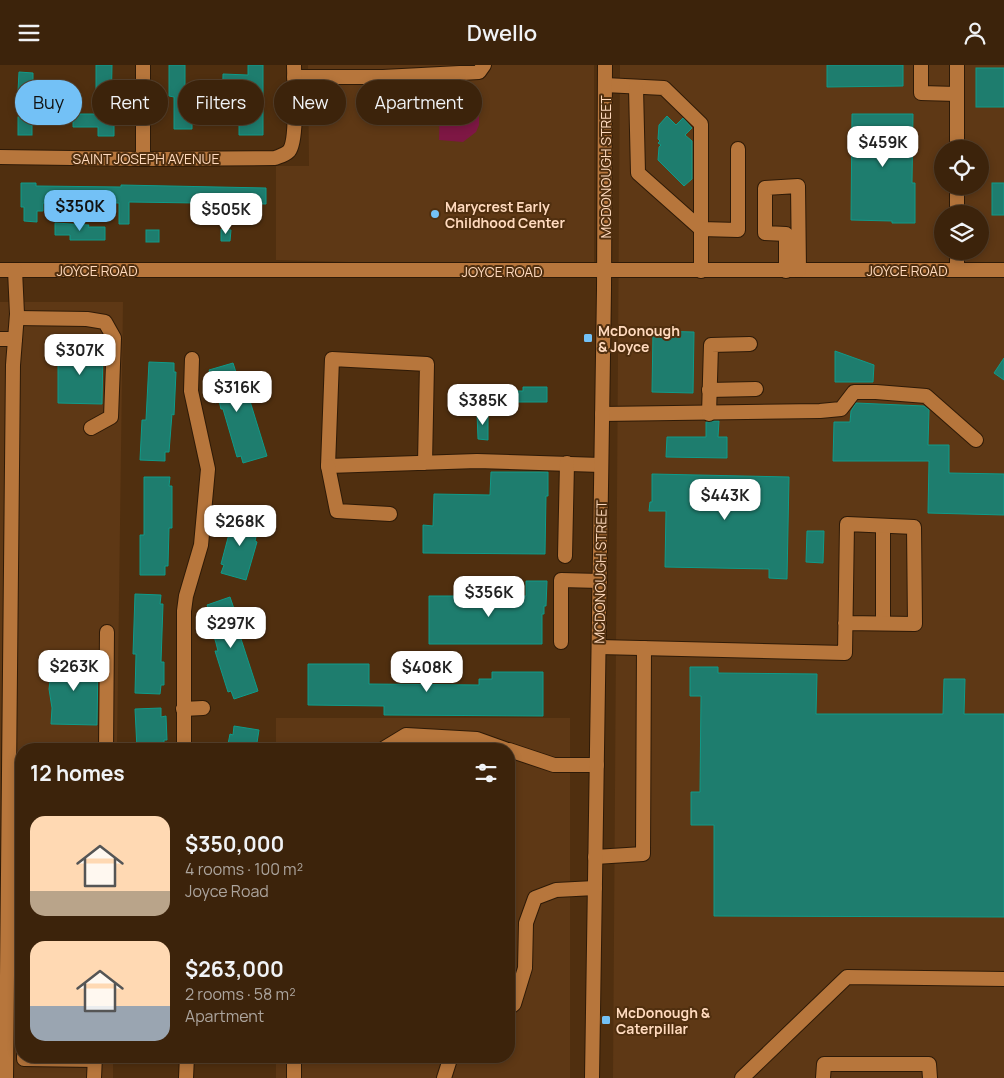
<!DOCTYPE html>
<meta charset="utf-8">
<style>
body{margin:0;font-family:Manrope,sans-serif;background:#432b14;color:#f1f3f6;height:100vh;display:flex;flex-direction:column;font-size:19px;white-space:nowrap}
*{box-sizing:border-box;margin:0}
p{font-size:16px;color:#aca49d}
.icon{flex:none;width:28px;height:28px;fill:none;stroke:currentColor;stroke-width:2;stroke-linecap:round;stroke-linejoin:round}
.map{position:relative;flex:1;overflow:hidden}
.drawer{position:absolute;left:15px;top:678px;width:500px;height:320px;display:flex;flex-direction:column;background:#3c230b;border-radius:20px;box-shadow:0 2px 8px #0003,0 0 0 1px #55402c}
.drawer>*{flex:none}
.guide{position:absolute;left:15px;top:15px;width:500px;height:45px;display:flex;gap:10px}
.buttons{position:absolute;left:934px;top:75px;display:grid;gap:10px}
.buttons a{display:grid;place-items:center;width:55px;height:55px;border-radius:50%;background:#3c230b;box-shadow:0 2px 8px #0003,0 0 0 1px #55402c;font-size:25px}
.price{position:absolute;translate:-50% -42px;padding:0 11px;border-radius:10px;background:#fff;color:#222;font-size:16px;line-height:32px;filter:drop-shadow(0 1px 2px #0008)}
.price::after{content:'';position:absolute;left:50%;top:30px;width:15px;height:11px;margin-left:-8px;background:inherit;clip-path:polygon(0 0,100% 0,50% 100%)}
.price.current{background:#73c1f6;color:#111}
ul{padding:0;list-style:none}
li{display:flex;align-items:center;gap:15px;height:125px;padding:0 15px}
li span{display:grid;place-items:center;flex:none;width:140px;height:100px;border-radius:15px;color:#555}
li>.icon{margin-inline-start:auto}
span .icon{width:60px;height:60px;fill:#fffc;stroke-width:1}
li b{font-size:21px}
h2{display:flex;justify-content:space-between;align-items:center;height:60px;padding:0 15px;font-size:21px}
.chip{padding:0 18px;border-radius:22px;background:#3c230b;box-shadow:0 2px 8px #0003,0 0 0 1px #55402c;font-size:18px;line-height:45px}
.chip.current{background:#73c1f6;color:#111}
header{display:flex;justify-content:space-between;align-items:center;height:65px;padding:0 15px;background:#3c230b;font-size:22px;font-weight:600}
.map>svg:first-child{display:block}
.built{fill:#5e3815;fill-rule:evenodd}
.green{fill:#7e1744}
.building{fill:#1e7d6e;stroke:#109b89}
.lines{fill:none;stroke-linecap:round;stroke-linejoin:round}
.minor-casing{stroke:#2e1a07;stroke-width:16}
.minor{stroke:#b7763c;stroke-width:14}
.poi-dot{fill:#73c1f6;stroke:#502f0f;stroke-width:2}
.labels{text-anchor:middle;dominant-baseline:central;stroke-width:4;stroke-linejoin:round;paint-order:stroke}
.street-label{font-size:14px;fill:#ffdabe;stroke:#502f0f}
.poi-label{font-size:14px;font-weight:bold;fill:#ffdabe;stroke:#502f0f;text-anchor:start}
</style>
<header><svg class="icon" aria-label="menu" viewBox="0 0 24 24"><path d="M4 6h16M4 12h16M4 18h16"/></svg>Dwello<svg class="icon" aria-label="person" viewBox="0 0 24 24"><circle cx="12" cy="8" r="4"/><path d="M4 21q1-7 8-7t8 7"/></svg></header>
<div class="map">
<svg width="1004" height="1013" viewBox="0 0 1004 1013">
<rect width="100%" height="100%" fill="#502f0f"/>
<!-- built -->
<g class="built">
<polygon points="308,0 594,0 594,204 276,195 276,101 309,101"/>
<path d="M620,0H1004V1013H613ZM942,84H980V121H942ZM942,149H980V186H942Z"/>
<polygon points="0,237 123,237 117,684 21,684 21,991 113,991 113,1013 0,1013"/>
<polygon points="276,653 570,653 570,1013 276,1013 276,991 509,991 509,684 276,684"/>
</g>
<!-- green -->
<polygon class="green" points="440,34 479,34 479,60 476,67 463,77 439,75"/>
<!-- building -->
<g class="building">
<polygon points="96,0 112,0 111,51 114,51 114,71 98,71 98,62 73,62 73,49 96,49"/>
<polygon points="169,0 185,0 185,44 192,44 192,64 174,64 174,32 169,31"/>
<polygon points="248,0 263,0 263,70 239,70 239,56 222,56 223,9 248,10"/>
<polygon points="827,0 903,0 903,21 827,22"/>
<rect x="976" y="3" width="28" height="39"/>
<polygon points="19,7 33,8 33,26 18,26"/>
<polygon points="852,49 913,49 912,118 915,118 915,158 892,158 892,156 851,155"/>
<polygon points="667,51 676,60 683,53 692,63 685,70 692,76 692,114 684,121 658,95 659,82 661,80 658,78 660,76 658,74 659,60"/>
<rect x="18" y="52" width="14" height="18"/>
<polygon points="21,118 36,118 36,121 121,122 121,120 266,123 266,139 129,137 129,159 119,159 119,138 43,138 43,146 37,146 37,157 24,156 24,142 21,142"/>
<rect x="992" y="118" width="12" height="32"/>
<polygon points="55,158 89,160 88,162 105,162 105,175 70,175 70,170 55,170"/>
<polygon points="221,164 231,165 230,176 221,176"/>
<rect x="146" y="165" width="13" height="12"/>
<polygon points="653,266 694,267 693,328 652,327"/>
<polygon points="58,283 103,284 102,339 58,338"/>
<polygon points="835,286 874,300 873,317 835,317"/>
<polygon points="1004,293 1004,315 994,308"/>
<polygon points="149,297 174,298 174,307 176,307 174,350 172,349 169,387 165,387 165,396 140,395 142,355 146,355"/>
<polygon points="233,298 245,335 249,333 267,391 243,398 241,391 237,392 223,344 221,344 219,336 215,338 208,315 212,314 209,305"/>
<polygon points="523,322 547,322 547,337 516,337 516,326 523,326"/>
<rect x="499" y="334" width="11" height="11"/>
<polygon points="856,338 924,341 929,345 928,380 949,380 949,408 1004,409 1004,450 928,448 929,396 833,396 834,357 850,357 851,346"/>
<polygon points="477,348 488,349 488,375 478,374"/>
<polygon points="714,356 719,356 718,372 727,372 727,393 666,392 667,372 706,372 706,357"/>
<polygon points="491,407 548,407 548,431 546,431 545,489 423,488 423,460 433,461 434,429 490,430"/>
<polygon points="652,409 789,412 787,514 769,513 769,504 665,502 666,446 649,446 650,437 652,437"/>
<polygon points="144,412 170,412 169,421 172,421 172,463 169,463 168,501 165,501 165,510 140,510 140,470 144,470"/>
<polygon points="236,449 260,456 255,476 257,477 246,515 221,508 224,500 221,499 229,469 227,469 231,456 234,457"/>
<polygon points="807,466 824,466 823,498 806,497"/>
<polygon points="526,516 547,516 546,541 544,541 544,549 542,549 542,579 429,579 429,531 526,531"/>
<polygon points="135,529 161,530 160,539 163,539 161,597 164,597 164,620 161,620 160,629 135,628 136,589 133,589"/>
<polygon points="230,532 243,570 240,571 258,626 234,634 231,626 228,627 215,586 218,586 216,578 207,549 210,548 207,540"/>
<polygon points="53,591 84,592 84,600 98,600 97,660 51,659 52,643 49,624"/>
<polygon points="308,599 369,599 369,619 479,620 479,614 492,614 492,607 543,607 543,651 384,650 384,641 308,640"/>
<polygon points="690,602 718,602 718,608 817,609 816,649 943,649 944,614 965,614 964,649 1004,649 1004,852 714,851 714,760 691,760 691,727 700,727 701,631 690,631"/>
<polygon points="161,643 161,652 166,651 167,675 164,675 164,684 137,684 135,644"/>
<polygon points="234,661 259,665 256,684 227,684 230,669 233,670"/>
</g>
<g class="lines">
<defs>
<g id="minor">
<polyline points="921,0 921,28 957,29"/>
<polyline points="957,0 957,84"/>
<polyline points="294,12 383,12 479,7 484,0"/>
<polyline points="605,20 664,23 701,59 701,206"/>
<polyline points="636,23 638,108 701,164 738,165 738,84"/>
<path d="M0,92L143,94L275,93C280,91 285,90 289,86C298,75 294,16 294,0"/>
<polyline points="143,94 143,0"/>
<polyline points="957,121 957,149"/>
<polyline points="957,186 957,205"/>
<polyline points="0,205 1004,205"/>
<polyline points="786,206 786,169 765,168 765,123 798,121 799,205"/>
<polyline points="17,253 87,254 105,257 114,273 111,352 91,363"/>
<polyline points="0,274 15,274"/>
<polyline points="709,325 756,324"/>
<polyline points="602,349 820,346 841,344 854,327 876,327 926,331 976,375"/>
<polyline points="709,349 711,280 750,279"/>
<polyline points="425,398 427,299 332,294 328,401 477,396 601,400"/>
<polyline points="328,401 337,446 390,449"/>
<polyline points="565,491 567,398"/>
<polyline points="883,558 883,461"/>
<polyline points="561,577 561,515 600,516"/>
<polyline points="599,582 845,588 847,459 914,462 915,559 845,558"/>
<polyline points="183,644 203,643"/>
<polyline points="106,684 107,567"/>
<polyline points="184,684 184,546 186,531 201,480 208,404 191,326 192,294"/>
<polyline points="383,684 406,670 477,674 505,684"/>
<polyline points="509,685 554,700 597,700"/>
<polyline points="595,792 643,789 644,583"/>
<polyline points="509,943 514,939 525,903 526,858 535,833 556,825 595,823"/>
<polyline points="24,991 24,994 95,995"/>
<polyline points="6,1013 13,300 17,249 15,205"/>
<polyline points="94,1013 95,991"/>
<polyline points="186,1013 187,991"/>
<polyline points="294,1013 294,991"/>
<polyline points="444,1013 451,991"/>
<polyline points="592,1013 604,225 605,0"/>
<polyline points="742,1013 847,912 1004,914"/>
<polyline points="823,1013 824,999 929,999 930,1013"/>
</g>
</defs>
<!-- minor casing -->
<use href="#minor" class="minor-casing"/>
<!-- minor -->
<use href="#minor" class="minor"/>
</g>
<!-- markers -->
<g class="poi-dot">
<circle cx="435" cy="149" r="5"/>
<rect x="583" y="268" width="10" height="10" rx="2.5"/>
<rect x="601" y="950" width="10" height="10" rx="2.5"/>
</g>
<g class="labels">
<!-- street labels -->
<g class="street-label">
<text x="146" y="93">SAINT JOSEPH AVENUE</text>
<text transform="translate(605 102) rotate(-90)">MCDONOUGH STREET</text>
<text x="97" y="205">JOYCE ROAD</text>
<text x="907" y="205">JOYCE ROAD</text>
<text x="502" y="206">JOYCE ROAD</text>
<text transform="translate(600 507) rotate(-89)">MCDONOUGH STREET</text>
</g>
<!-- poi labels -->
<g class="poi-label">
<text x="445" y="141">Marycrest Early<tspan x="445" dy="16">Childhood Center</tspan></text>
<text x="598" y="265">McDonough<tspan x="598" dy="16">&amp; Joyce</tspan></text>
<text x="616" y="947">McDonough &amp;<tspan x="616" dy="16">Caterpillar</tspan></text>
</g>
</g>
</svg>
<div class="buttons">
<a><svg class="icon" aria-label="locate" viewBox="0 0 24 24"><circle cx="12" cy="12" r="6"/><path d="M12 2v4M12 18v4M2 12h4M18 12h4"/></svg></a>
<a><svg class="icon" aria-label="layers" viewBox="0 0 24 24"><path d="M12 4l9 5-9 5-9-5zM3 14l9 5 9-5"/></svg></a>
</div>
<b class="price" style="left:883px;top:103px">$459K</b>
<b class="price current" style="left:80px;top:167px">$350K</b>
<b class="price" style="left:226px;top:170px">$505K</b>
<b class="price" style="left:80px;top:311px">$307K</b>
<b class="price" style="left:237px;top:348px">$316K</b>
<b class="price" style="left:483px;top:361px">$385K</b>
<b class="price" style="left:725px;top:456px">$443K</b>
<b class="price" style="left:240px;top:482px">$268K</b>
<b class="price" style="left:489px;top:553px">$356K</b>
<b class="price" style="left:231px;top:584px">$297K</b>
<b class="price" style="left:74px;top:627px">$263K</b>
<b class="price" style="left:427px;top:628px">$408K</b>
<div class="guide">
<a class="chip current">Buy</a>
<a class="chip">Rent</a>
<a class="chip">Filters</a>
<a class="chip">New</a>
<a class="chip">Apartment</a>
</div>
<section class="drawer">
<h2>12 homes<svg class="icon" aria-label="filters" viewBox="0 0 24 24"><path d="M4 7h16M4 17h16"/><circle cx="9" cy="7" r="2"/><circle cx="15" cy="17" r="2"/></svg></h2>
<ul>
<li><span style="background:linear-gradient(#ffd9b3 75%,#b9a48a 0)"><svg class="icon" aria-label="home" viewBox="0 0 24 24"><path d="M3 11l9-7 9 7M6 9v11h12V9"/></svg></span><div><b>$350,000</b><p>4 rooms · 100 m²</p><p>Joyce Road</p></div></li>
<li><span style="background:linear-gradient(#ffd9b3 65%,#9aa5b1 0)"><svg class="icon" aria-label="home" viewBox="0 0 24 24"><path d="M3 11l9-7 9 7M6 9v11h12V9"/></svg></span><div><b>$263,000</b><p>2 rooms · 58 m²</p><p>Apartment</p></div></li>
</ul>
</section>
</div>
